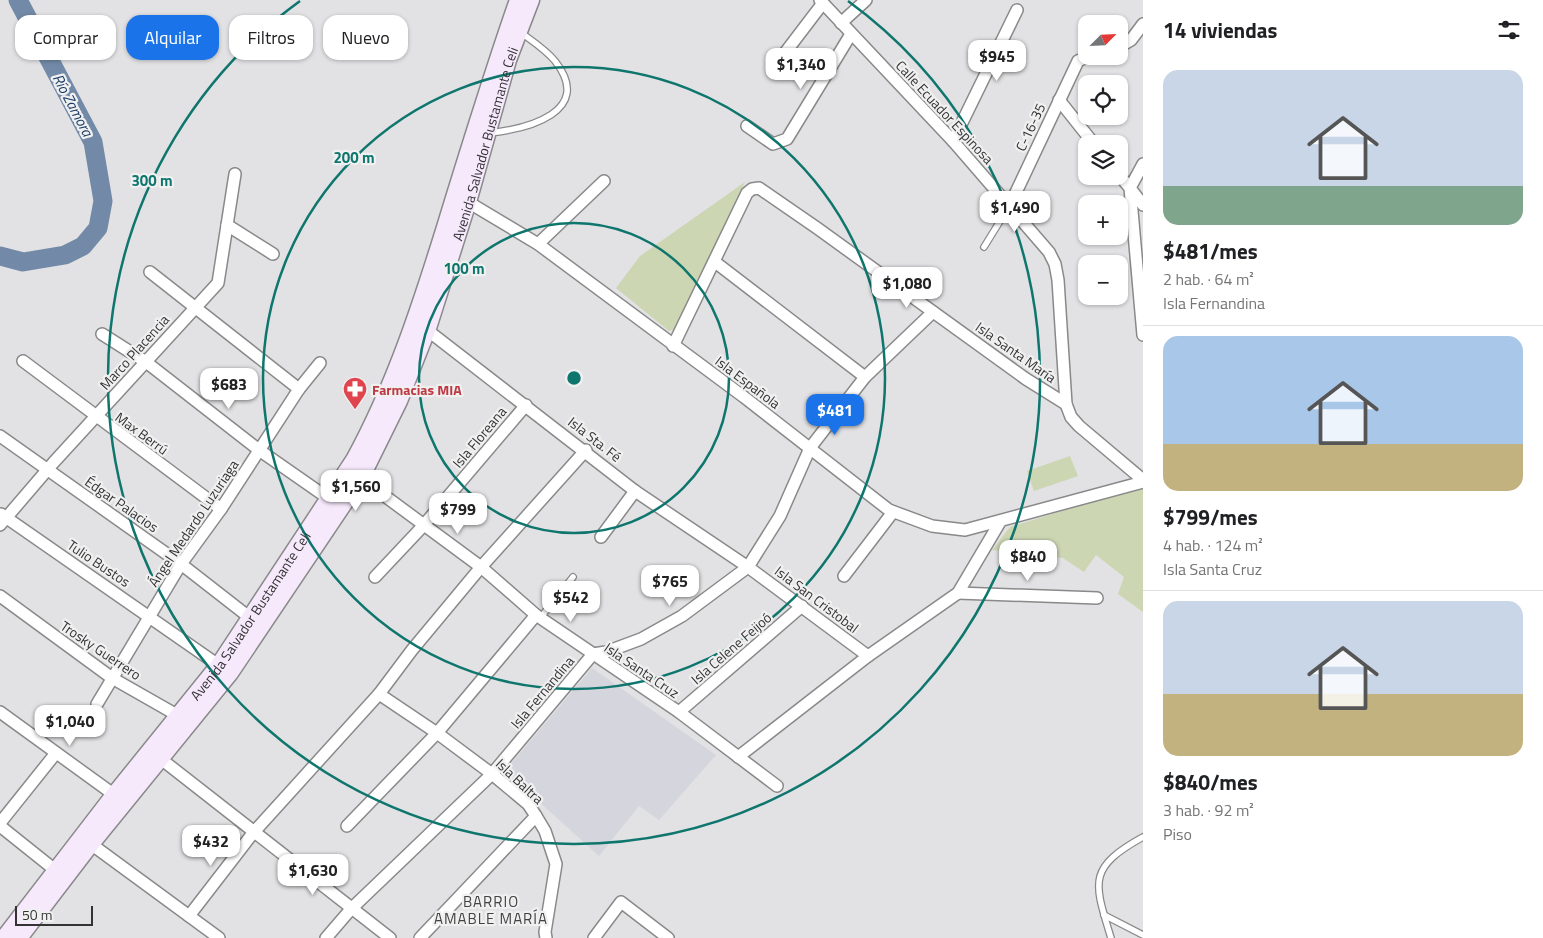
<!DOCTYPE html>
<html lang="es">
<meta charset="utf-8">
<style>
body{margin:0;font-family:"Titillium Web",sans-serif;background:#f2f2f2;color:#202124;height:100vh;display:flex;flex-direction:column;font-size:19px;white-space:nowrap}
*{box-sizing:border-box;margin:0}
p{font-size:16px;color:#757577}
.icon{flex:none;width:28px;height:28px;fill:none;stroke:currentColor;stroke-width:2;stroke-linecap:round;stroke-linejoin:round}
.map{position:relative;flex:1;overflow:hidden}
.side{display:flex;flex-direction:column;background:#fff;width:400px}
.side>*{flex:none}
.top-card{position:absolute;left:15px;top:15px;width:475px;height:45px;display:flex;gap:10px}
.needle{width:32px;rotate:66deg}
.controls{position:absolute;left:1078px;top:15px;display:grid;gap:10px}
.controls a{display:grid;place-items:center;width:50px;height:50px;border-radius:10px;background:#fff;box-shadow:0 1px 4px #0004;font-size:25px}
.scale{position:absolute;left:15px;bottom:12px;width:78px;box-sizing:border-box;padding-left:5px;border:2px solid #333;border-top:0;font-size:14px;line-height:18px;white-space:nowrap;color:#333;-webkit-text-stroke:4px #f0f0f1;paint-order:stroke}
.price{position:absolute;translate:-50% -42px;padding:0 11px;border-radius:10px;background:#fff;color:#222;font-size:16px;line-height:32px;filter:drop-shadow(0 1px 2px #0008)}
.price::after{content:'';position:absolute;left:50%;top:30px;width:15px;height:11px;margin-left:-8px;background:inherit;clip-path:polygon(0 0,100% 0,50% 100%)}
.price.current{background:#1a73e8;color:#fff}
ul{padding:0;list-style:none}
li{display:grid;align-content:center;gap:10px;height:265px;padding:0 20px}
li+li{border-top:1px solid #e0e0e0}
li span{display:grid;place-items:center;height:155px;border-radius:15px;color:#555}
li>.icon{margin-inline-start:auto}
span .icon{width:90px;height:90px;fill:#fffc;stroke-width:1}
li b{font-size:21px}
h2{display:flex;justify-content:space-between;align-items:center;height:60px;padding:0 20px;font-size:21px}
.pill{padding:0 18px;border-radius:15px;background:#fff;box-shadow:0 1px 4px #0004;font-size:18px;line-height:45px}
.pill.current{background:#1a73e8;color:#fff}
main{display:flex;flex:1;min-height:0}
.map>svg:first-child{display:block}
.built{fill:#d5d5dd}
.green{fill:#ccd6b3}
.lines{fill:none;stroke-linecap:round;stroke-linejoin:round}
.river{stroke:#728aa7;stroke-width:19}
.service-casing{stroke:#89898a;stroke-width:8}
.minor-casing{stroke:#89898a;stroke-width:14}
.secondary-casing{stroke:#89898a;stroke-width:19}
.service{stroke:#fff;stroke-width:5.5}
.minor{stroke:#fff;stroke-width:11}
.secondary{stroke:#f6e9fc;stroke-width:16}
.ring{fill:none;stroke:#0f766e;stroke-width:2.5}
.labels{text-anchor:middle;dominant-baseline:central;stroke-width:4.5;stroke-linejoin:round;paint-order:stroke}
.street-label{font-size:14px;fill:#333;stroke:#f0f0f1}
.health-label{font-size:14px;font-weight:bold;fill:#be3a42;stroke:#f0f0f1;text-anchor:start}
.water-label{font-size:15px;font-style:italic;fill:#1a3d65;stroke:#f0f0f1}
.neighbourhood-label{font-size:15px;letter-spacing:1px;fill:#434344;stroke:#f0f0f1}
.centre{fill:#0f766e;stroke:#f0f0f1;stroke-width:2.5}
.ring-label{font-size:15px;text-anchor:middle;font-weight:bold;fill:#0f766e;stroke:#f0f0f1;stroke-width:4.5;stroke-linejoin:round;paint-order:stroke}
</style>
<main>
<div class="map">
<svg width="1143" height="938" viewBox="0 0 1143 938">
<rect width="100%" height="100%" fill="#e2e2e4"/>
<!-- built -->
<polygon class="built" points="592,668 716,755 659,820 639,806 599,856 505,771"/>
<!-- green -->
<g class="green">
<polygon points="745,182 681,319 675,329 669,331 616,288 640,256"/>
<polygon points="1070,456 1078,476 1034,491 1027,471"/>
<polygon points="1143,486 1143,612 1118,594 1124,577 1096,555 1084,572 1063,558 992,550 1010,527"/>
</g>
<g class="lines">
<!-- river -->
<polyline class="river" points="0,256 23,262 65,255 83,246 98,228 103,201 93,142 18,0"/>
<defs>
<g id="service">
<path d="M489,133C527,129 595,112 555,61C545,49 532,41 520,32"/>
<polyline points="984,247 1010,205"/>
<polyline points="541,617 573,577"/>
<polyline points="1104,915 1143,935"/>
<path d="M1111,938C1094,882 1087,868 1143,837"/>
</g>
<g id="minor">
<polyline points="820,0 953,141 1049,252 1055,264 1058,280 1066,404 1071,417 1079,426 1143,480"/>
<polyline points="841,23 866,0"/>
<polyline points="1119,47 1131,40 1143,24"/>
<polyline points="775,66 823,3"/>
<polyline points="1059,100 1094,144"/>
<polyline points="747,126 773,144 787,139 851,34"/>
<polyline points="953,141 1017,10"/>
<polyline points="1143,164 1130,188 1143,205"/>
<polyline points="1119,175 1130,188 1143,335"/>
<polyline points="468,202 538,244 744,397 889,510 932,526 965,530 1143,482"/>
<polyline points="1010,205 1078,61 1088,56"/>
<polyline points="227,225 273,254"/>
<polyline points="538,244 604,181"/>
<polyline points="715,262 865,377"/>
<polyline points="150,272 299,389"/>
<polyline points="422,326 635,491 748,567 868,656"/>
<polyline points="102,334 146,362 259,450 335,503"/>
<polyline points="673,346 747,193 752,189 759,188 817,228 1026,379 1066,404"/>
<polyline points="23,361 221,509"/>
<polyline points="0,436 181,564 249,617"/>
<polyline points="355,474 481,567 536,615 679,712 777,786"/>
<polyline points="1,514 224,669"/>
<polyline points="0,525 54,462 218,283 235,174"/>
<polyline points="601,537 635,491"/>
<polyline points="844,576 893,512"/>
<polyline points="375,577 423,526 526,405"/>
<polyline points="958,593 1097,598"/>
<polyline points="0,596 112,678 184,719"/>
<polyline points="379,694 437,733 492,774 528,804 536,816 545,831 556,864 545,932 546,938"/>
<polyline points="97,704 181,564 221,509 299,389 320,363"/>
<polyline points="0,712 120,799"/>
<polyline points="679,712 802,606"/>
<polyline points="738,757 868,656 958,593 1000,522"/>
<polyline points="161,759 390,938"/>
<polyline points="0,823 56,753"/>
<polyline points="0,826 55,870"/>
<polyline points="347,826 437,733 536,615"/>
<polyline points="91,844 219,938"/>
<polyline points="189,916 253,833 379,694 412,650 481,567 586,450"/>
<polyline points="326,938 351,909 492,774 593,654 606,652 641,639 682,616 748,567 780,516 810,448 865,377 933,312"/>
<polyline points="420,938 536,816"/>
<polyline points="594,938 621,902 668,938"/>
</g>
<g id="secondary">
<path id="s1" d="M4,938L114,795L219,665L354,460C395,385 421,305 446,224C469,149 492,74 518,0"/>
<path id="s2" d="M19,938L91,844L230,673L361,478L399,401L428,328L468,202L508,60L531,0"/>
</g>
</defs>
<!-- service casing -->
<use href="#service" class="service-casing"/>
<!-- minor casing -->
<use href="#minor" class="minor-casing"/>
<!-- secondary casing -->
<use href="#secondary" class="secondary-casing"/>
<!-- service -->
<use href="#service" class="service"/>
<!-- minor -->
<use href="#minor" class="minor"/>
<!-- secondary -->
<use href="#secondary" class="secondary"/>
</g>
<!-- distance rings -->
<g class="ring">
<circle cx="574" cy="378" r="155"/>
<circle cx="574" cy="378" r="311"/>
<path d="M848 1A466 466 0 1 1 300 1"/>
</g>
<!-- icons -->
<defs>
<symbol id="pharmacy-pin" viewBox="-11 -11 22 30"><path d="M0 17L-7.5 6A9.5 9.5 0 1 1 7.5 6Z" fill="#e0444e" stroke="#f0f0f1"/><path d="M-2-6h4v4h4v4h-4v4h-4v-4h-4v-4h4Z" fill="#fff"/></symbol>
</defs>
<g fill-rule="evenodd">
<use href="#pharmacy-pin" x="341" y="375" width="28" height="38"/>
</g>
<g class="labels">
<!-- street labels -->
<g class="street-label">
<text transform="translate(945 112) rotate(47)">Calle Ecuador Espinosa</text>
<text transform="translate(1030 127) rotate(-65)">C-16-35</text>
<text stroke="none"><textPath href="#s2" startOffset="931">Avenida Salvador Bustamante Celi</textPath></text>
<text transform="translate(134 352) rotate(-48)">Marco Placencia</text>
<text transform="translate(1016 352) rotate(35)">Isla Santa María</text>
<text transform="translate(748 382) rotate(37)">Isla Española</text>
<text transform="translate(142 433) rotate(36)">Max Berrú</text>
<text transform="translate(479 437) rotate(-50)">Isla Floreana</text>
<text transform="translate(595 439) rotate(38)">Isla Sta. Fé</text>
<text transform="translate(122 504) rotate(35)">Édgar Palacios</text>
<text transform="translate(193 523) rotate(-56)">Ángel Medardo Luzuriaga</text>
<text transform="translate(99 563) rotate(34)">Tulio Bustos</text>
<text transform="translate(817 599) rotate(37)">Isla San Cristobal</text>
<text stroke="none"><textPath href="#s1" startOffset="406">Avenida Salvador Bustamante Celi</textPath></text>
<text transform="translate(731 648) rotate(-41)">Isla Celene Feijoó</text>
<text transform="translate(101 650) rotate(34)">Trosky Guerrero</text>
<text transform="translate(642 670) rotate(34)">Isla Santa Cruz</text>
<text transform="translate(542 692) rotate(-50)">Isla Fernandina</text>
<text transform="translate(520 781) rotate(43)">Isla Baltra</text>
</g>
<!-- health labels -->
<g class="health-label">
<text x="372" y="389">Farmacias MIA</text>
</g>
<!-- water labels -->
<g class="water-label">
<text transform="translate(73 105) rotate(62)">Río Zamora</text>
</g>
<!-- neighbourhood labels -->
<g class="neighbourhood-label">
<text x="491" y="901">BARRIO<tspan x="491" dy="17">AMABLE MARÍA</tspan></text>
</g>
</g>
<circle cx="574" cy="378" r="8" class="centre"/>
<g class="ring-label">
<text x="354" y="163">200 m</text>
<text x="152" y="186">300 m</text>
<text x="464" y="274">100 m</text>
</g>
</svg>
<div class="controls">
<a><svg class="needle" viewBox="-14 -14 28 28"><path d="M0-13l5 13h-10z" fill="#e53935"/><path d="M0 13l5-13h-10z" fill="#757577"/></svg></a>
<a><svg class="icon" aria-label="locate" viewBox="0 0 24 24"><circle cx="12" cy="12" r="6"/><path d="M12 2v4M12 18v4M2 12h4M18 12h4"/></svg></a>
<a><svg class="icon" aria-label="layers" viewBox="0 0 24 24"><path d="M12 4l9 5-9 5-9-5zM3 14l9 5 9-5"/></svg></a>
<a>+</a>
<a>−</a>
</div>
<div class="scale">50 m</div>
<b class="price" style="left:997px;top:82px">$945</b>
<b class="price" style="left:801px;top:90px">$1,340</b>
<b class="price" style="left:1015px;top:233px">$1,490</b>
<b class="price" style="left:907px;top:309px">$1,080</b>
<b class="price" style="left:229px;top:410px">$683</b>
<b class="price current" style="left:835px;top:436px">$481</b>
<b class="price" style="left:356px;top:512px">$1,560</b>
<b class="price" style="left:458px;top:535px">$799</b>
<b class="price" style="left:1028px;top:582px">$840</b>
<b class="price" style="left:670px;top:607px">$765</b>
<b class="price" style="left:571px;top:623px">$542</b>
<b class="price" style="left:70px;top:747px">$1,040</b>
<b class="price" style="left:211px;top:867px">$432</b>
<b class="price" style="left:313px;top:896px">$1,630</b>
<div class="top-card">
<a class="pill">Comprar</a>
<a class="pill current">Alquilar</a>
<a class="pill">Filtros</a>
<a class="pill">Nuevo</a>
</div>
</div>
<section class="side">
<h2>14 viviendas<svg class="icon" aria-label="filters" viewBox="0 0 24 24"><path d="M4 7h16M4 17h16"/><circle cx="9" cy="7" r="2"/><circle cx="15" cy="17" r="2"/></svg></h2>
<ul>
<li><span style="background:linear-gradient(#c9d6e8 75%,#7fa58c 0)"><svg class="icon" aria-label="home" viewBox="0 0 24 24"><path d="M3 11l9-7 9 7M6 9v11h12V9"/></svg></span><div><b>$481/mes</b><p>2 hab. · 64 m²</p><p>Isla Fernandina</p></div></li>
<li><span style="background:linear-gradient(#a9c7e8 70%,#c2b280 0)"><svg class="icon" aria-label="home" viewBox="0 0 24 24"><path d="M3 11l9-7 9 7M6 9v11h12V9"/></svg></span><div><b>$799/mes</b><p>4 hab. · 124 m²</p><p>Isla Santa Cruz</p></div></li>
<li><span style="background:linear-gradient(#c9d6e8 60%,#c2b280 0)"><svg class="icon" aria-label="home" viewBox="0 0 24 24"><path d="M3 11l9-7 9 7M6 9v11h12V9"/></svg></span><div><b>$840/mes</b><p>3 hab. · 92 m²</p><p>Piso</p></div></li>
</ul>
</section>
</main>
